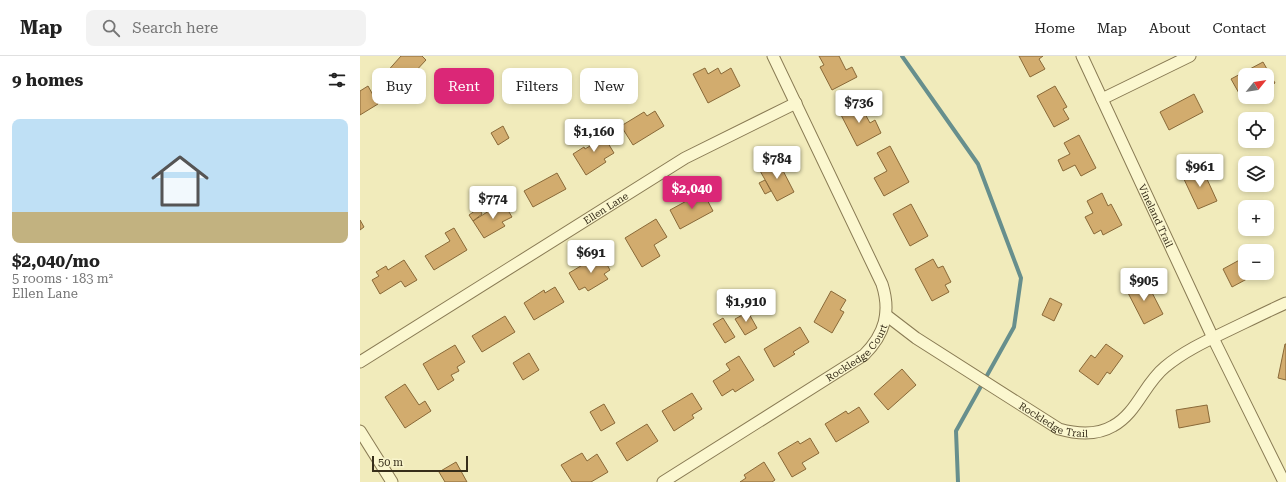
<!DOCTYPE html>
<meta charset="utf-8">
<style>
body{margin:0;font-family:"Roboto Serif",serif;background:#f2f2f2;color:#222;height:100vh;display:flex;flex-direction:column;font-size:15px;white-space:nowrap}
*{box-sizing:border-box;margin:0}
p{font-size:13px;color:#767676}
.icon{flex:none;width:22px;height:22px;fill:none;stroke:currentColor;stroke-width:2;stroke-linecap:round;stroke-linejoin:round}
.map{position:relative;flex:1;overflow:hidden}
.drawer{display:flex;flex-direction:column;background:#fff;width:360px}
.drawer>*{flex:none}
.banner{position:absolute;left:12px;top:12px;width:380px;height:36px;display:flex;gap:8px}
.needle{width:26px;rotate:60deg}
.fabs{position:absolute;left:878px;top:12px;display:grid;gap:8px}
.fabs a{display:grid;place-items:center;width:36px;height:36px;border-radius:8px;background:#fff;box-shadow:0 2px 6px #0003;font-size:20px}
.scale{position:absolute;left:12px;bottom:10px;width:96px;box-sizing:border-box;padding-left:4px;border:2px solid #372e1a;border-top:0;font-size:11px;line-height:14px;white-space:nowrap;color:#372e1a;-webkit-text-stroke:3px #f8f4cb;paint-order:stroke}
.price{position:absolute;translate:-50% -34px;padding:0 9px;border-radius:4px;background:#fff;color:#222;font-size:13px;line-height:26px;filter:drop-shadow(0 1px 2px #0008)}
.price::after{content:'';position:absolute;left:50%;top:24px;width:12px;height:9px;margin-left:-6px;background:inherit;clip-path:polygon(0 0,100% 0,50% 100%)}
.price.active{background:#db2777;color:#fff}
ul{padding:0;list-style:none}
li{display:grid;align-content:center;gap:8px;height:212px;padding:0 12px}
li+li{border-top:1px solid #e0e0e0}
li span{display:grid;place-items:center;height:124px;border-radius:8px;color:#555}
li>.icon{margin-inline-start:auto}
span .icon{width:72px;height:72px;fill:#fffc;stroke-width:1}
li b{font-size:17px}
h2{display:flex;justify-content:space-between;align-items:center;height:48px;padding:0 12px;font-size:17px}
.tag{padding:0 14px;border-radius:8px;background:#fff;box-shadow:0 2px 6px #0003;font-size:14px;line-height:36px}
.tag.active{background:#db2777;color:#fff}
header{display:flex;align-items:center;gap:24px;box-sizing:border-box;height:56px;padding:0 20px;background:#fff;border-bottom:1px solid #e0e0e0}
header strong{font-size:19px}
nav{display:flex;gap:22px;margin-inline-start:auto;font-size:14px}
.search{width:280px;height:36px;background:#f2f2f2;display:flex;align-items:center;gap:10px;box-sizing:border-box;padding:0 14px;border-radius:8px;color:#767676;font-size:15px}
main{display:flex;flex:1;min-height:0}
.map>svg:first-child{display:block}
.lines{fill:none;stroke-linecap:round;stroke-linejoin:round}
.stream{stroke:#678f8d;stroke-width:4}
.building{fill:#d2ac6e;stroke:#896938}
.street-casing{stroke:#897b54;stroke-width:13}
.street{stroke:#fbf7cf;stroke-width:11}
.labels{text-anchor:middle;dominant-baseline:central;stroke-width:3.5;stroke-linejoin:round;paint-order:stroke}
.street-label{font-size:10px;fill:#372e1a;stroke:#f8f4cb}
</style>
<header>
<strong>Map</strong>
<div class="search"><svg class="icon" aria-label="search" viewBox="0 0 24 24"><circle cx="10" cy="10" r="6"/><path d="M15 15l6 6"/></svg>Search here</div>
<nav><a>Home</a><a>Map</a><a>About</a><a>Contact</a></nav>
</header>
<main>
<section class="drawer">
<h2>9 homes<svg class="icon" aria-label="filters" viewBox="0 0 24 24"><path d="M4 7h16M4 17h16"/><circle cx="9" cy="7" r="2"/><circle cx="15" cy="17" r="2"/></svg></h2>
<ul>
<li><span style="background:linear-gradient(#bfe0f5 75%,#c2b280 0)"><svg class="icon" aria-label="home" viewBox="0 0 24 24"><path d="M3 11l9-7 9 7M6 9v11h12V9"/></svg></span><div><b>$2,040/mo</b><p>5 rooms · 183 m²</p><p>Ellen Lane</p></div></li>
</ul>
</section>
<div class="map">
<svg width="926" height="426" viewBox="0 0 926 426">
<rect width="100%" height="100%" fill="#f1ebbb"/>
<g class="lines">
<!-- stream -->
<polyline class="stream" points="542,0 618,108 661,222 654,271 596,375 598,426"/>
</g>
<!-- building -->
<g class="building">
<polygon points="41,0 62,0 66,4 40,32 25,18"/>
<polygon points="459,0 479,0 486,14 492,11 497,21 472,34 460,11 464,9"/>
<polygon points="659,0 683,0 679,3 685,13 670,21"/>
<polygon points="903,6 915,27 907,32 907,19 885,19 885,36 880,39 871,23"/>
<polygon points="345,12 348,18 358,12 361,18 371,12 380,30 348,47 333,18"/>
<polygon points="8,30 18,48 0,59 0,35"/>
<polygon points="695,30 707,51 703,53 709,63 694,71 677,40"/>
<polygon points="834,38 843,56 809,74 800,56"/>
<polygon points="498,45 510,67 515,64 521,77 497,90 479,55"/>
<polygon points="295,55 304,70 273,89 261,70 284,56 287,60"/>
<polygon points="143,70 149,82 138,89 131,77"/>
<polygon points="240,74 254,97 244,103 246,106 226,119 213,98 224,91 225,93 230,90 226,83"/>
<polygon points="719,79 736,112 721,120 715,109 703,115 698,104 710,98 704,87"/>
<polygon points="530,90 549,126 524,140 514,122 527,115 517,97"/>
<polygon points="417,103 434,136 417,145 399,113"/>
<polygon points="841,110 857,145 838,153 822,119"/>
<polygon points="197,117 206,133 173,151 164,135"/>
<polygon points="405,124 411,135 405,138 399,127"/>
<polygon points="343,136 353,155 320,173 310,154"/>
<polygon points="742,137 748,150 751,148 762,169 743,179 741,174 734,178 725,161 733,157 727,145"/>
<polygon points="143,146 152,161 142,166 145,170 124,182 113,165"/>
<polygon points="551,148 568,180 550,190 533,158"/>
<polygon points="119,152 122,158 113,165 109,159"/>
<polygon points="296,163 307,181 294,189 300,200 282,211 265,182"/>
<polygon points="0,164 4,171 0,174"/>
<polygon points="94,172 107,194 74,214 65,200 90,185 85,177"/>
<polygon points="241,198 250,214 244,218 248,223 228,235 225,231 219,234 209,217"/>
<polygon points="885,201 885,217 898,217 872,231 863,213"/>
<polygon points="573,203 578,212 583,210 591,226 585,229 589,236 572,245 555,213"/>
<polygon points="44,204 57,224 45,231 41,225 20,238 12,224 19,220 16,216 26,210 28,214"/>
<polygon points="785,223 803,258 784,268 766,233"/>
<polygon points="195,231 204,246 174,264 164,247 184,234 185,237"/>
<polygon points="471,235 486,244 480,254 484,256 472,277 454,266"/>
<polygon points="690,242 702,248 694,265 682,259"/>
<polygon points="388,256 397,272 385,279 375,263"/>
<polygon points="145,260 155,276 122,296 112,280"/>
<polygon points="363,262 375,281 365,287 353,268"/>
<polygon points="440,271 449,286 433,296 435,298 414,311 404,293"/>
<polygon points="746,288 763,300 750,318 747,316 738,329 719,315 731,299 735,302"/>
<polygon points="925,288 926,288 926,324 918,322"/>
<polygon points="95,289 105,306 97,311 99,315 91,319 94,324 78,334 63,308"/>
<polygon points="169,297 179,314 163,324 153,307"/>
<polygon points="379,300 394,324 375,336 373,333 362,340 353,325 370,314 366,308"/>
<polygon points="542,313 556,329 528,354 514,338"/>
<polygon points="45,328 59,349 65,345 71,355 45,372 25,341"/>
<polygon points="332,337 342,353 332,359 334,362 314,375 302,355"/>
<polygon points="244,348 255,367 241,375 230,356"/>
<polygon points="847,349 850,366 819,372 816,354"/>
<polygon points="499,351 509,366 476,386 465,368 486,355 488,358"/>
<polygon points="287,368 298,385 267,405 256,387"/>
<polygon points="450,382 459,397 442,407 446,413 432,421 418,397 438,385 440,388"/>
<polygon points="222,397 227,405 237,398 248,416 231,426 212,426 201,409"/>
<polygon points="96,406 107,426 85,426 79,416"/>
<polygon points="404,406 415,424 412,426 380,426 386,422 384,419"/>
</g>
<g class="lines">
<defs>
<g id="street">
<path id="s1" d="M722,0L853,282L924,426"/>
<polyline points="742,43 830,0"/>
<path id="s2" d="M526,259L556,282L699,373C717,378 736,380 753,370C777,357 784,328 805,311C823,296 844,286 865,276C886,266 906,256 926,247"/>
<path id="s3" d="M0,306L325,102L436,47"/>
<polyline points="0,375 32,426"/>
<path id="s4" d="M303,426L504,299C525,278 531,256 522,228L413,0"/>
</g>
</defs>
<!-- street casing -->
<use href="#street" class="street-casing"/>
<!-- street -->
<use href="#street" class="street"/>
</g>
<g class="labels">
<!-- street labels -->
<g class="street-label">
<text stroke="none"><textPath href="#s3" startOffset="290">Ellen Lane</textPath></text>
<text stroke="none"><textPath href="#s1" startOffset="176">Vineland Trail</textPath></text>
<text stroke="none"><textPath href="#s4" startOffset="234">Rockledge Court</textPath></text>
<text stroke="none"><textPath href="#s2" startOffset="199">Rockledge Trail</textPath></text>
</g>
</g>
</svg>
<div class="fabs">
<a><svg class="needle" viewBox="-14 -14 28 28"><path d="M0-13l5 13h-10z" fill="#e53935"/><path d="M0 13l5-13h-10z" fill="#767676"/></svg></a>
<a><svg class="icon" aria-label="locate" viewBox="0 0 24 24"><circle cx="12" cy="12" r="6"/><path d="M12 2v4M12 18v4M2 12h4M18 12h4"/></svg></a>
<a><svg class="icon" aria-label="layers" viewBox="0 0 24 24"><path d="M12 4l9 5-9 5-9-5zM3 14l9 5 9-5"/></svg></a>
<a>+</a>
<a>−</a>
</div>
<div class="scale">50 m</div>
<b class="price" style="left:499px;top:68px">$736</b>
<b class="price" style="left:234px;top:97px">$1,160</b>
<b class="price" style="left:417px;top:124px">$784</b>
<b class="price" style="left:840px;top:132px">$961</b>
<b class="price active" style="left:332px;top:154px">$2,040</b>
<b class="price" style="left:133px;top:164px">$774</b>
<b class="price" style="left:231px;top:218px">$691</b>
<b class="price" style="left:784px;top:246px">$905</b>
<b class="price" style="left:386px;top:267px">$1,910</b>
<div class="banner">
<a class="tag">Buy</a>
<a class="tag active">Rent</a>
<a class="tag">Filters</a>
<a class="tag">New</a>
</div>
</div>
</main>
